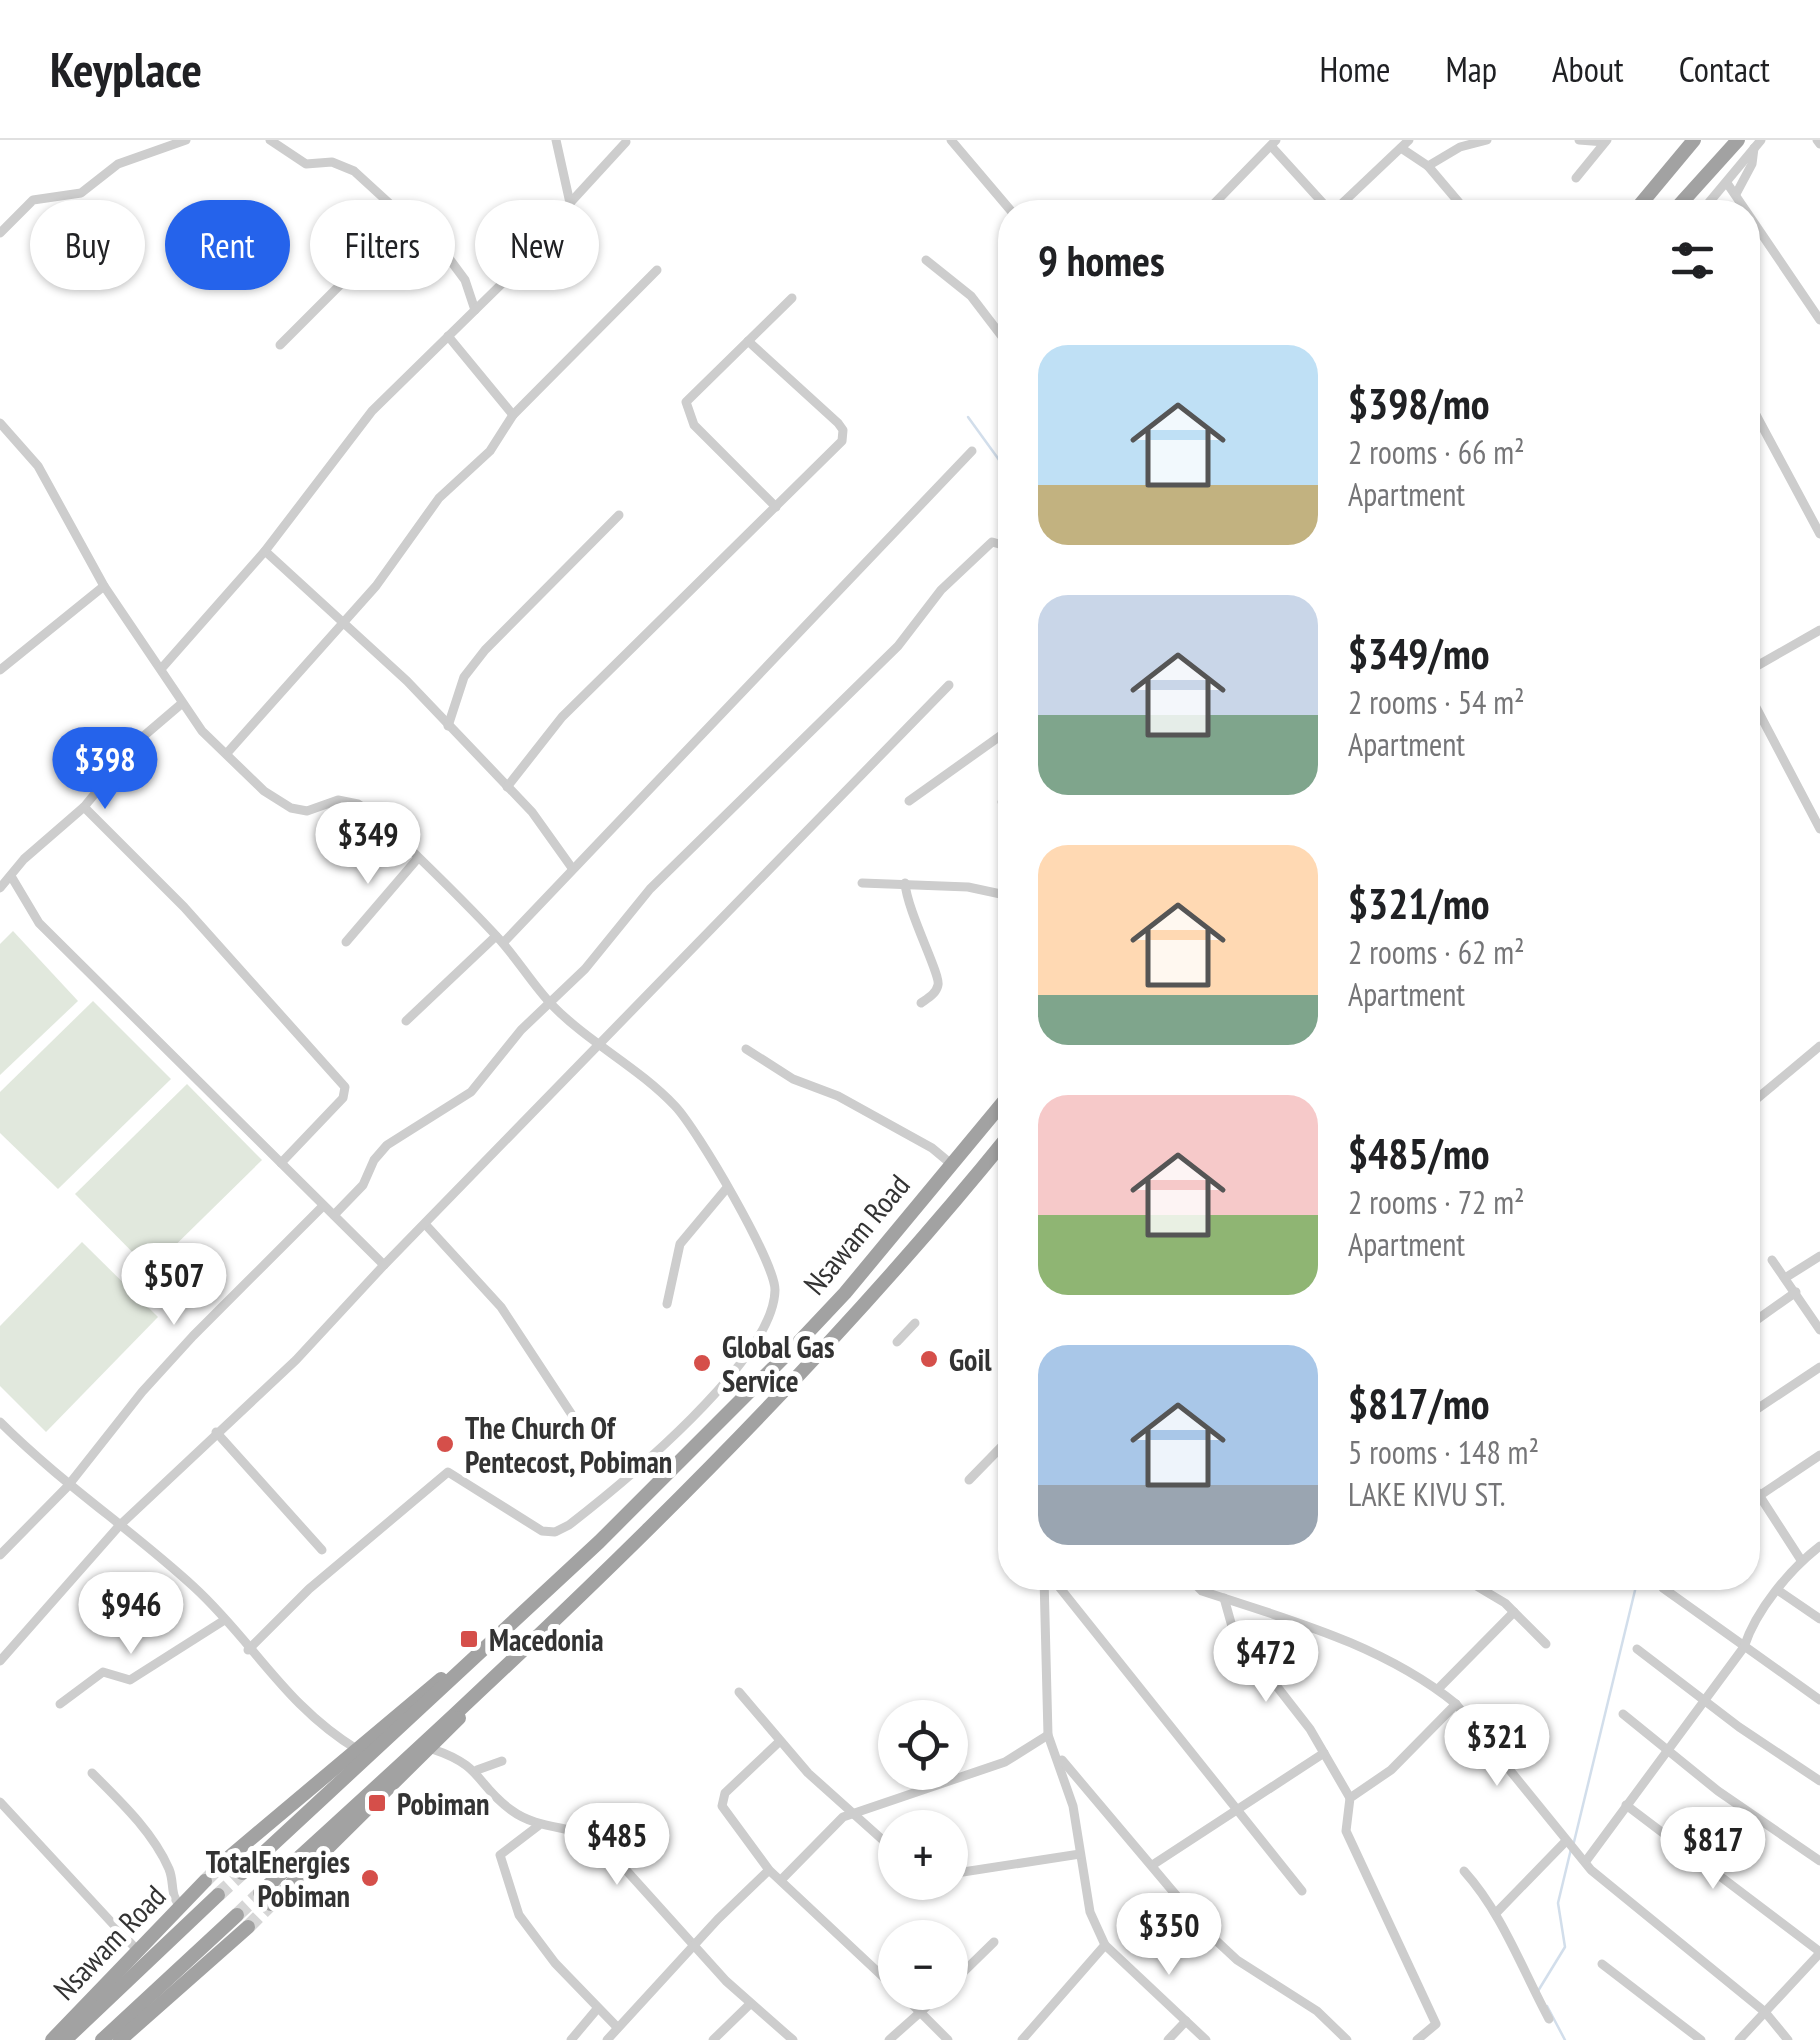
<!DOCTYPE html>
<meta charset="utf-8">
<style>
body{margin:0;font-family:"PT Sans Narrow",sans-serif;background:#f2f2f2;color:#202124;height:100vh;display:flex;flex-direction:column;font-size:38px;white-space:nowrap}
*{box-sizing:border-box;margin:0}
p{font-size:32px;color:#757577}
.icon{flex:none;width:55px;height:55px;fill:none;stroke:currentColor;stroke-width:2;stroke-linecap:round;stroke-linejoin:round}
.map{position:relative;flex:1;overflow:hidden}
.drawer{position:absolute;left:998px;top:60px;width:762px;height:1390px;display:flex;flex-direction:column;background:#fff;border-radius:40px;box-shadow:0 2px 8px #0004}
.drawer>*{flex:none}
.guide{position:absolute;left:30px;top:60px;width:818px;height:90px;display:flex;gap:20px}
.fabs{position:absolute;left:878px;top:1560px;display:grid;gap:20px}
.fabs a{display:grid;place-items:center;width:90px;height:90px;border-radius:50%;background:#fff;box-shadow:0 2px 8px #0004;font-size:50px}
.price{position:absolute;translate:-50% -85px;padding:0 22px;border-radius:35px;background:#fff;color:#222;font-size:32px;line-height:65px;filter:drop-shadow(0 2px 5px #0008)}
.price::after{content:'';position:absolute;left:50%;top:60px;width:30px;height:22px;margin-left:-15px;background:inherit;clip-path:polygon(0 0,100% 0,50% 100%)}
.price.current{background:#2563eb;color:#fff}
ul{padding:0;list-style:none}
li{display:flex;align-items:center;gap:30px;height:250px;padding:0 40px}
li span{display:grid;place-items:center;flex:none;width:280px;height:200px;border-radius:30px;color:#555}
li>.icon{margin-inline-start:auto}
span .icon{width:120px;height:120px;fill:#fffc;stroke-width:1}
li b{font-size:42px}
h2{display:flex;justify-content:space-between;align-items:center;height:120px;padding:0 40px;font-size:42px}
.pill{padding:0 35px;border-radius:45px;background:#fff;box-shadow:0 2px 8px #0004;font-size:35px;line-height:90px}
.pill.current{background:#2563eb;color:#fff}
header{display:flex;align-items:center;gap:60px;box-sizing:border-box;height:140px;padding:0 50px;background:#fff;border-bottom:2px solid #e0e0e0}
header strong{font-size:48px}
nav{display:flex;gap:55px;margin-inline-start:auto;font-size:35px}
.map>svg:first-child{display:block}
.green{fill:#e1e8dd}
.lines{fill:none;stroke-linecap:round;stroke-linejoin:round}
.stream{stroke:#d2deeb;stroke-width:2.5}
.trunk-tunnel{stroke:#d6d6d6;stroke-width:14;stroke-dasharray:14 7;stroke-linecap:butt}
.minor{stroke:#cdcdcd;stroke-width:9}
.trunk{stroke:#a2a2a2;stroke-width:14}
.poi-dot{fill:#d54f4a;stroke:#fff;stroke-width:4}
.labels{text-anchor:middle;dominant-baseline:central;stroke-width:10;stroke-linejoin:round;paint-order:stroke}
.street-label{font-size:30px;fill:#333;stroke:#fff}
.poi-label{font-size:30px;font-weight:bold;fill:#333;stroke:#fff;text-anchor:start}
</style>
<header>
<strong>Keyplace</strong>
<nav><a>Home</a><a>Map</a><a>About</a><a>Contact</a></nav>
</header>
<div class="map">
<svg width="1820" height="1900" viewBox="0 0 1820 1900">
<rect width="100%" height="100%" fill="#fff"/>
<!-- green -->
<g class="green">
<polygon points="13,791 78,861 0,935 0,804"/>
<polygon points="93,861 171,939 58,1049 0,993 0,952"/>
<polygon points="187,944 262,1020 150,1130 75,1054"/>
<polygon points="82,1102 158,1177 46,1292 0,1246 0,1186"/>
</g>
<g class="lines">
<!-- stream -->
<g class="stream">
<polyline points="968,277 1010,335"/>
<polyline points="1574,1702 1638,1438"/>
<polyline points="1538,1851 1565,1807 1558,1763 1571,1709"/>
<polyline points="1547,1866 1565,1900"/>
</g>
<!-- trunk-tunnel -->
<g class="trunk-tunnel">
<polyline points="205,1741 228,1718"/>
<polyline points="218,1755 242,1733"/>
<polyline points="237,1775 260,1753"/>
<polyline points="248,1787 271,1764"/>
</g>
<!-- minor -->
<g class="minor">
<polyline points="270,0 306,24 332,22 354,31 448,117 465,140 475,170"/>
<polyline points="951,0 1012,72"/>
<polyline points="1579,0 1605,2"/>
<polyline points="1817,0 1820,4"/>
<polyline points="1271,6 1331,72"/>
<polyline points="1401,8 1428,26 1460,7 1487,0"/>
<polyline points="1428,26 1467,72"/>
<polyline points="1576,38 1607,0"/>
<polyline points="1727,43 1820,180"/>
<polyline points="1736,54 1752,24 1754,8"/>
<polyline points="570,63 626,2"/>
<polyline points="1206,72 1276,0"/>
<polyline points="1333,72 1409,0"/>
<polyline points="1701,72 1761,0"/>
<polyline points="0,93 33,60 81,53 118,24 186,0"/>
<polyline points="926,120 971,156 1010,207"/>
<polyline points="448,196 513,275"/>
<polyline points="280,205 383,102 412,84"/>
<polyline points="1748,260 1820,394"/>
<path d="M0,283L38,326L104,446L202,591L264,651L291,668L307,671L338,660L358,664L377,677C418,717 461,757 500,800C518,820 533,845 552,865C589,903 638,927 675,966C697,989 775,1122 775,1150C774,1220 622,1344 569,1385L555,1392L542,1391L448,1332L309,1449L248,1510"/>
<polyline points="776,367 694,285 686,262 792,158"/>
<polyline points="265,411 407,541 532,672 572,728"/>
<polyline points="161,529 265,411 372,271 525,121 570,63 556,0"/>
<polyline points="0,530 104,446"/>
<polyline points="1748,531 1820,490"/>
<polyline points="1748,552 1820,689"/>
<polyline points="448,586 464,537 485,510 619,375"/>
<polyline points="228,612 376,446 439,358 490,311 513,275 657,130"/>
<polyline points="507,647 562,577 842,301 843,290 838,283 748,201"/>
<polyline points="909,661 1010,589"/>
<polyline points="1002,662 1010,667"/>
<polyline points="84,667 184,767 345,947 343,958 281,1023"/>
<polyline points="862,743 968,747 1010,756"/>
<path d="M905,743C907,771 941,835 938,845C936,854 928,858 921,863"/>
<polyline points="0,748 24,719 84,667 139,600 180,565"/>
<polyline points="346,802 418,718"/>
<polyline points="503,803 972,311"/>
<polyline points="406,881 496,796"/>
<polyline points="746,909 793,939 838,956 932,1008 950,1023"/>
<polyline points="1748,966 1820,906"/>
<polyline points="334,1075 363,1045 374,1020 387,1005 471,952 521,890 585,829 650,749 898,506 941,450 992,402 1010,407"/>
<polyline points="425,1084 501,1167 574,1278"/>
<polyline points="1772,1120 1820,1190"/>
<polyline points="384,1125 949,545"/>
<polyline points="1785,1138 1820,1116"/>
<polyline points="667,1164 680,1104 726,1049"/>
<polyline points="1748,1186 1796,1152"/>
<polyline points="897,1202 915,1183"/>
<polyline points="1748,1275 1820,1227"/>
<path d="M0,1282C62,1344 131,1389 194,1447C254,1502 284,1565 358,1610"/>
<polyline points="216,1292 322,1410"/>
<polyline points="1748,1338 1801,1420"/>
<polyline points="969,1340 1010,1298"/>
<polyline points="1759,1356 1820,1315"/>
<polyline points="0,1415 67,1347 142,1252 193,1196 323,1066"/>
<polyline points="1044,1438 1048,1595 1073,1666 1090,1772 1105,1805 1206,1900"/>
<polyline points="1052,1438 1302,1751"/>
<path d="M1189,1438L1202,1451C1290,1480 1383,1505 1456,1564L1591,1730L1765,1872L1788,1900"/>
<polyline points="1463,1438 1505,1463 1546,1504"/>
<polyline points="1663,1448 1820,1560"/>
<polyline points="1779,1451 1820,1479"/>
<polyline points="1224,1458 1233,1490 1310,1589 1350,1658"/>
<polyline points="1637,1509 1739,1587 1820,1641"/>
<polyline points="0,1521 119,1386 296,1220 384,1125 39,783 11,736"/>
<polyline points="1438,1549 1514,1472"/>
<polyline points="739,1552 808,1633 895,1711"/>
<polyline points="60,1564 103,1532 130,1540 223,1481"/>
<polyline points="1623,1574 1718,1651 1820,1721"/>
<polyline points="780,1601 725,1653 722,1666 769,1730 895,1848"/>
<path d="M432,1609C484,1626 475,1644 511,1670C538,1690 569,1685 598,1699L726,1841L793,1900"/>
<polyline points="1062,1620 1208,1793 1237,1820 1317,1871 1347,1900"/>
<polyline points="477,1630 502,1621"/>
<path d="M92,1633C120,1661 153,1692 169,1729C175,1744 169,1754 181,1767"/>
<polyline points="0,1662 138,1811"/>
<polyline points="1626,1665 1820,1812"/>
<polyline points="538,1686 500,1715 519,1775 555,1823 616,1886"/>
<path d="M1586,1721L1744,1507C1756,1470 1790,1429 1820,1406"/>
<polyline points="1154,1724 1324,1613"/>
<path d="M1464,1731C1502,1773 1522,1829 1549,1879"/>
<polyline points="950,1734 1080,1714"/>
<polyline points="783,1738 843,1677 1005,1622 1048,1595"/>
<polyline points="1497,1772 1566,1701"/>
<polyline points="1602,1824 1701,1900"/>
<polyline points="950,1845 994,1802"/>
<polyline points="900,1852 948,1900"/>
<polyline points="571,1900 597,1869"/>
<polyline points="607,1900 718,1779 769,1730"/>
<polyline points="713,1900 750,1864"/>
<polyline points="889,1900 943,1852"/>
<polyline points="1022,1900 1105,1805"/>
<polyline points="1168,1900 1186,1881"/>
<polyline points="1417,1900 1436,1884 1346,1691 1350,1658 1391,1630 1456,1564"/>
<polyline points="1739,1900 1820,1813"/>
</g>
<!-- trunk -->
<g class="trunk">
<polyline points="1634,72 1694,0"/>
<polyline points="1673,72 1738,0"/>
<polyline points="228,1718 441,1539"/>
<polyline points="242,1733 599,1402 796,1205 845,1153 1010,954"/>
<path d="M260,1753C523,1514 786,1271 1010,994"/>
<polyline points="271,1764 459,1578"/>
<polyline points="52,1900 205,1741"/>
<polyline points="65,1900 218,1755"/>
<polyline points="102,1900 237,1775"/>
<polyline points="120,1900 248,1787"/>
</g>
</g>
<!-- markers -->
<g class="poi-dot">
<circle cx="929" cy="1219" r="10"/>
<circle cx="702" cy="1223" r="10"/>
<circle cx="445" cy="1304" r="10"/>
<rect x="459" y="1489" width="20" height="20" rx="5"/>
<rect x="367" y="1653" width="20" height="20" rx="5"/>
<circle cx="370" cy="1738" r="10"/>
</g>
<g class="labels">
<!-- street labels -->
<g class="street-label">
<text transform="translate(856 1094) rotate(-50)">Nsawam Road</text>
<text transform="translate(109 1802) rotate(-46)">Nsawam Road</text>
</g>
<!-- poi labels -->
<g class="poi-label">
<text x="722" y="1206">Global Gas<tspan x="722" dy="34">Service</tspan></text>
<text x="949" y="1219">Goil</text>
<text x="465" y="1287">The Church Of<tspan x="465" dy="34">Pentecost, Pobiman</tspan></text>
<text x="489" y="1499">Macedonia</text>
<text x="397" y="1663">Pobiman</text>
<text x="350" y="1721" text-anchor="end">TotalEnergies<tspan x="350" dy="34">Pobiman</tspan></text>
</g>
</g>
</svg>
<div class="fabs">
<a><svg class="icon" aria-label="locate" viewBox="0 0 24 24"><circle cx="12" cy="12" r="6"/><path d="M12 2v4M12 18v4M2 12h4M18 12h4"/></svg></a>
<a>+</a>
<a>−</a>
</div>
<b class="price current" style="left:105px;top:672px">$398</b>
<b class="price" style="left:368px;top:747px">$349</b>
<b class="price" style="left:174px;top:1188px">$507</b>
<b class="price" style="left:131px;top:1517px">$946</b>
<b class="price" style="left:1266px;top:1565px">$472</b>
<b class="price" style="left:1497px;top:1649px">$321</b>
<b class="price" style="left:617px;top:1748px">$485</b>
<b class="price" style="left:1713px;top:1752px">$817</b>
<b class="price" style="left:1169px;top:1838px">$350</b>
<div class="guide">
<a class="pill">Buy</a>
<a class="pill current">Rent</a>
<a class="pill">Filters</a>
<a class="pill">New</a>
</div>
<section class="drawer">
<h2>9 homes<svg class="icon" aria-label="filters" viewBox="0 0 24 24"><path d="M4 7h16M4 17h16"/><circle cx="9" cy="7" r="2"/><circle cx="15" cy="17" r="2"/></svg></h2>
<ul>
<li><span style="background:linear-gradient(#bfe0f5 70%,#c2b280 0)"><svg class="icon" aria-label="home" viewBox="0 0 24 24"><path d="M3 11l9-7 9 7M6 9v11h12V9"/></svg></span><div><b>$398/mo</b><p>2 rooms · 66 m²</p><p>Apartment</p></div></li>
<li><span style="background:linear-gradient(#c9d6e8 60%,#7fa58c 0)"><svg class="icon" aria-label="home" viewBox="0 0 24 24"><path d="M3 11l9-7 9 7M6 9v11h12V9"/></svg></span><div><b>$349/mo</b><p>2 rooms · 54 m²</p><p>Apartment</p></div></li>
<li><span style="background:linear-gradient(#ffd9b3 75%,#7fa58c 0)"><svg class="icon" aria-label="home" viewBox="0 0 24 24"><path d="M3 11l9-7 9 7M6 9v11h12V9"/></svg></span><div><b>$321/mo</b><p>2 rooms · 62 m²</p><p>Apartment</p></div></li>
<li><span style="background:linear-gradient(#f6c9c9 60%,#8fb573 0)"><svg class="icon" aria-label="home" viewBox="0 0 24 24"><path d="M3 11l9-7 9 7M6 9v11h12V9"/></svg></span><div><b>$485/mo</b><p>2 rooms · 72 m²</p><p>Apartment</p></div></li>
<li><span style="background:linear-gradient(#a9c7e8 70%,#9aa5b1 0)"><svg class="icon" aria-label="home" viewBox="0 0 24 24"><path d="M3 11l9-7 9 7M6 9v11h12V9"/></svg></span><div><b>$817/mo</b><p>5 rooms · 148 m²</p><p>LAKE KIVU ST.</p></div></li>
</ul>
</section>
</div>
